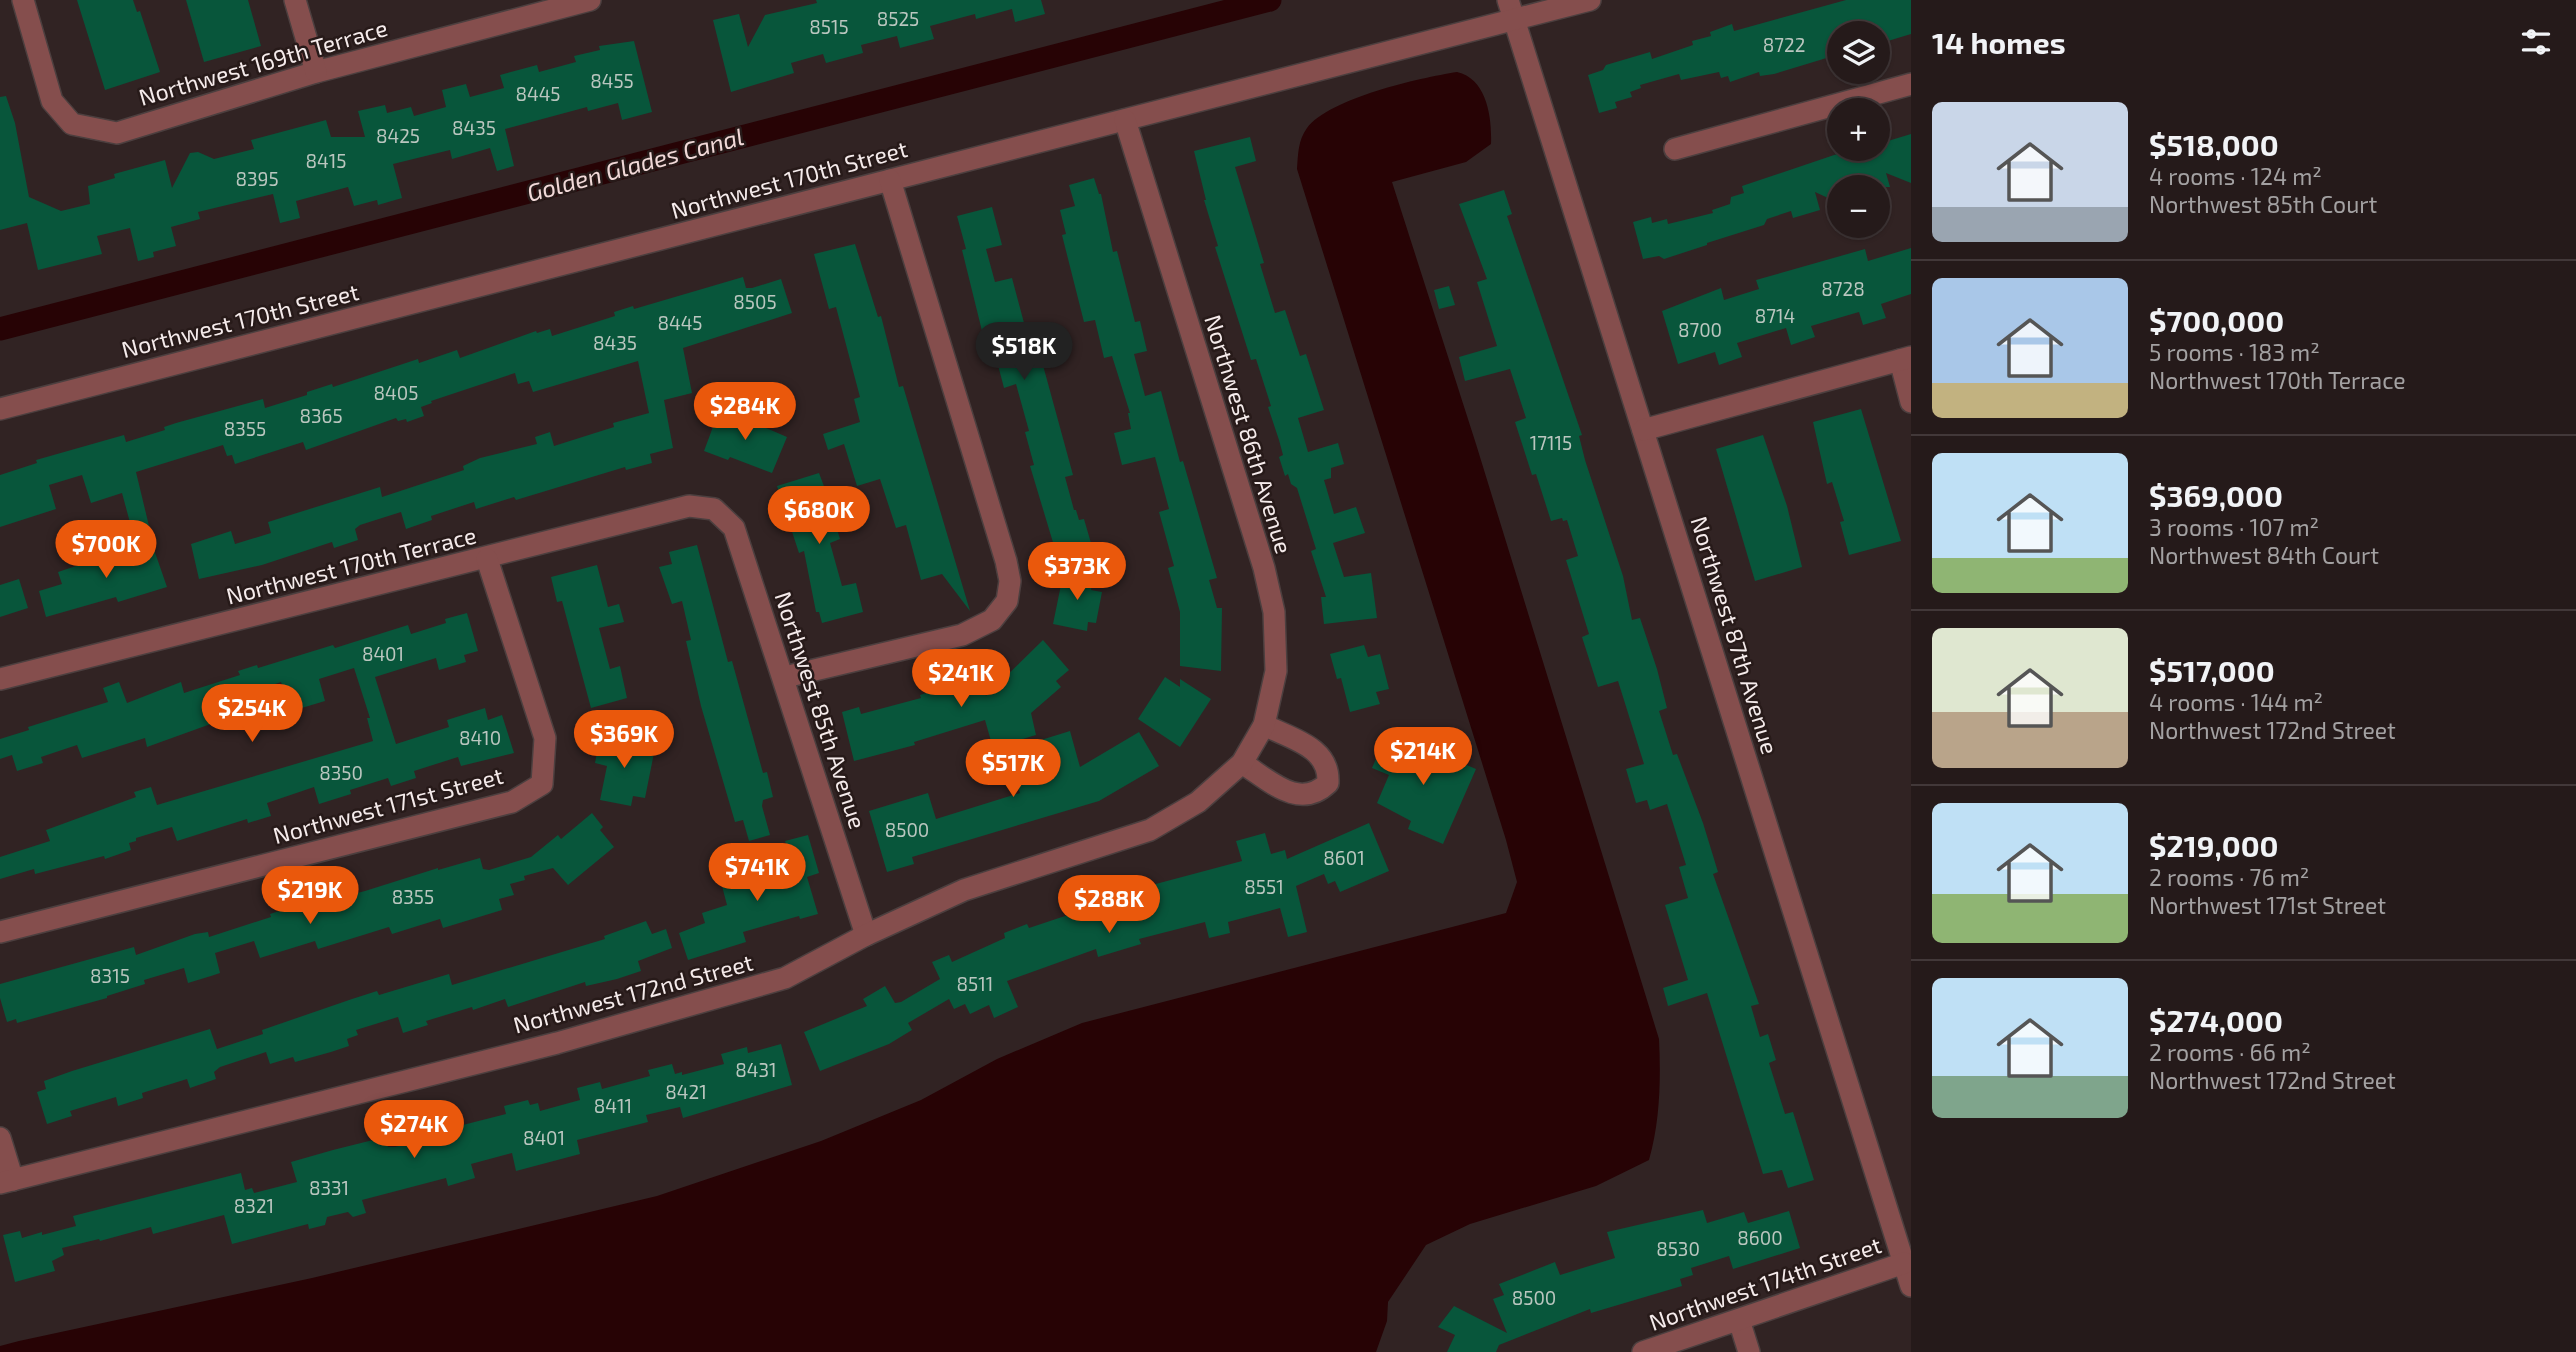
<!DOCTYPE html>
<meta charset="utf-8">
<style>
body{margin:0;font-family:"Exo 2",sans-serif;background:#312727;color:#f1f3f6;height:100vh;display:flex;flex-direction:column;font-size:26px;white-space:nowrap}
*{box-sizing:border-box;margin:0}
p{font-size:23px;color:#a3a1a2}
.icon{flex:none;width:38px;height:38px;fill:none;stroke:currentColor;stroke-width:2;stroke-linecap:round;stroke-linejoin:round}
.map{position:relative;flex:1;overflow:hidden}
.drawer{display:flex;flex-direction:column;background:#251a1a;width:665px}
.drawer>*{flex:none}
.buttons{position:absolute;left:1827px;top:21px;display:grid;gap:14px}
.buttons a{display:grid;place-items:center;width:63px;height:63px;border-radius:50%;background:#251a1a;box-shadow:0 2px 5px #0004,0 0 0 2px #423839;font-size:35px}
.price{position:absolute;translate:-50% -60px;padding:0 16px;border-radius:24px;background:#ea580c;color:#fff;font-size:23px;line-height:46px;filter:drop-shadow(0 2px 4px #0008)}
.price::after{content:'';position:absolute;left:50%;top:42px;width:21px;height:16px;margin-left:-10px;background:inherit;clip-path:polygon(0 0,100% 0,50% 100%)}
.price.on{background:#222;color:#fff}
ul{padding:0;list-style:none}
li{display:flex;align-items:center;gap:21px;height:175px;padding:0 21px}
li+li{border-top:2px solid #423839}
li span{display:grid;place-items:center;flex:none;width:196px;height:140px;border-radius:10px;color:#555}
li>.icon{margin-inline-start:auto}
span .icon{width:84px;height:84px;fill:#fffc;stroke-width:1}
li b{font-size:30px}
h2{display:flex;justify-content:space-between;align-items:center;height:84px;padding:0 21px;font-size:30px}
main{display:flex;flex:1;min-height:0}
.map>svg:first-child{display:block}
.water{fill:#270305}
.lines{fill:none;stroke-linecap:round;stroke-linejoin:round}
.canal{stroke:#270305;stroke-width:23}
.building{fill:#08563b}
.minor-casing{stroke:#4c3f3f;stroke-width:24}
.minor{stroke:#854e4d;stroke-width:21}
.labels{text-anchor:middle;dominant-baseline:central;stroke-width:5;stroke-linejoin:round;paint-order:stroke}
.number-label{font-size:19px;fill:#bac6bf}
.street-label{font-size:23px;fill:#f5ebeb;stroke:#271a19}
.water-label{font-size:24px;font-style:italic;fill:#f1d9d8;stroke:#271a19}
</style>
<main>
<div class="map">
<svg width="1911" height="1352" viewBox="0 0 1911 1352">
<rect width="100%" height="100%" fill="#312323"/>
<!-- water -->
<path class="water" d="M1457,72C1487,79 1492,117 1491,144L1466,162L1392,182L1476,444L1659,1039C1661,1079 1660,1122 1649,1160L1596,1186L1470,1224L1426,1245L1388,1302L1387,1321L1376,1352H0V1346L19,1341L312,1278L657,1196L821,1141L921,1100L997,1059L1082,1023L1506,913L1517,882L1506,840L1297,169C1298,155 1298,140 1307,128C1330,98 1419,78 1457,72Z"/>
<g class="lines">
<!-- canal -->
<polyline class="canal" points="0,329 1270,0"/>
</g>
<!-- building -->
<g class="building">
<polygon points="77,0 133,0 137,12 140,11 160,72 105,90"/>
<polygon points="186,0 248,0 261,46 204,62"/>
<polygon points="816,0 1041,0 1045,14 1015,22 1012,9 976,19 975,14 930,26 934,39 900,48 897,36 861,45 863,53 826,63 823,54 791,63 794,73 731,92 713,20 739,14 748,47 765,15 817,3"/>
<polygon points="1846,0 1911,0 1911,34 1878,44 1878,33 1839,33 1839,54 1820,60 1774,74 1760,76 1759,72 1730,82 1728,76 1721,78 1719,72 1681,80 1679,74 1640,85 1641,88 1630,92 1632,97 1615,102 1617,108 1599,113 1588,75 1603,70 1606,65 1650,52 1652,59 1693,45 1692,41 1711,36 1710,32 1732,24 1734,31"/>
<polygon points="634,41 652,112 622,120 618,103 588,111 587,107 505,129 514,166 497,171 490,148 452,159 450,150 393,164 402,198 378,205 377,200 354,206 348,187 296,201 300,218 280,223 273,194 198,212 200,219 171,227 176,246 153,252 154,257 138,261 130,228 97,236 102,254 38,270 27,223 0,230 0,97 6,96 15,123 29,197 61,211 90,204 88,186 115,178 114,174 165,160 172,188 190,153 198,152 214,159 254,149 251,140 326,120 331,137 365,137 358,111 385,105 387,113 411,107 414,116 446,107 442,90 466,84 470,97 504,88 500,75 537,65 539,72 576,62 574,56 600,50 599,46"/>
<polygon points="1911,134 1911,183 1886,173 1890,187 1839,187 1839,203 1815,192 1820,210 1793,218 1791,211 1767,219 1764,225 1707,243 1707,245 1664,259 1659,256 1643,259 1633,222 1651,217 1652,223 1667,219 1668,224 1713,213 1712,210 1730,204 1731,197 1744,193 1742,186 1840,153 1841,155 1863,149 1878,149 1878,144"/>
<polygon points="1250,137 1256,161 1235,167 1264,263 1260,264 1275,313 1285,310 1300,356 1306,354 1324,410 1298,418 1308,452 1338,443 1344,464 1331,468 1331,478 1324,480 1334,514 1356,507 1365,533 1333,543 1344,577 1371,573 1377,618 1324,624 1321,597 1326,597 1311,551 1316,549 1297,488 1291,484 1288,474 1285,476 1279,457 1283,455 1279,440 1268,407 1271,406 1256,359 1251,360 1215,247 1218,246 1204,200 1206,200 1194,151"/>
<polygon points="1094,178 1099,194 1101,194 1113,252 1117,251 1135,322 1140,321 1147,351 1134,354 1145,396 1161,391 1180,462 1183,461 1217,578 1209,580 1217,608 1222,608 1221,671 1180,666 1180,612 1168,568 1174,566 1159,512 1169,509 1155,457 1122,465 1114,433 1131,429 1128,413 1130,413 1112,356 1104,358 1095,320 1084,322 1062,235 1066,234 1060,210 1075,206 1069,185"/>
<polygon points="1504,190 1512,214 1507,216 1582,435 1579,436 1585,460 1623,576 1632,620 1640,618 1657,669 1667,708 1659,711 1673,755 1677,754 1703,823 1718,872 1713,874 1759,1004 1751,1006 1760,1037 1768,1034 1776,1060 1769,1063 1785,1114 1793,1112 1814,1180 1788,1188 1782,1170 1763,1174 1707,993 1668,1006 1663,988 1688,980 1665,905 1688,898 1679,867 1686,865 1667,804 1650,810 1647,800 1636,803 1626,769 1644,764 1618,681 1598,687 1582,637 1589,634 1566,560 1578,556 1567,520 1563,521 1562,518 1551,521 1536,474 1532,475 1515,422 1526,418 1510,369 1465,381 1459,357 1497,346 1477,282 1487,279 1459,204"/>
<polygon points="992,207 1002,245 986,249 995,282 1012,278 1031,349 1038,347 1073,475 1065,477 1074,510 1076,510 1079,520 1084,519 1093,550 1058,559 1030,466 1034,465 1025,432 1029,431 1016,384 1004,388 993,346 989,347 984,339 962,250 966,249 957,216"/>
<polygon points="855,244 878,317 881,316 899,387 903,386 970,611 942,574 921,580 906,525 896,528 880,479 857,486 844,444 828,450 823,434 860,422 854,399 860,397 836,307 829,309 814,254"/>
<polygon points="1911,248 1911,294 1881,304 1886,318 1863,325 1859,312 1811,326 1815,337 1791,345 1786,328 1737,343 1742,357 1719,365 1715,352 1678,364 1662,311 1721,288 1724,300 1759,289 1756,280 1865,249 1868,261"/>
<polygon points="743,277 746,288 752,288 781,279 792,313 683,348 692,393 664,400 673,448 650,454 652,463 626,470 625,467 516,500 514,497 476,509 474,502 431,516 432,520 406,529 401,512 360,525 355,529 358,540 334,548 332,542 262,565 199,579 191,544 231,531 235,544 271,533 268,522 380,487 382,497 464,470 463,466 480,458 537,444 535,437 550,432 554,446 614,427 613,423 649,413 638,361 533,392 529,381 518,384 515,373 431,401 432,403 421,407 424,416 407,422 406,419 398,421 396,418 306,450 303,442 235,464 232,455 227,456 223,445 136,472 149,526 132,530 122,493 91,503 82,475 49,485 56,509 0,527 0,475 37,463 36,460 124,435 126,442 165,430 164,427 176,423 263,399 265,408 307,395 307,392 332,384 333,387 418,359 419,363 457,350 460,358 536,331 537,333 550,329 552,336 615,316 614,312 633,306 634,309"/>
<polygon points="1449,286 1455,305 1439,309 1434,290"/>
<polygon points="720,408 787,437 772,473 730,457 728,460 704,451"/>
<polygon points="1861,409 1901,541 1849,555 1840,522 1844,521 1832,482 1827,484 1813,422"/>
<polygon points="1763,435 1787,506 1802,567 1755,581 1716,449"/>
<polygon points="819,473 836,518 834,519 840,539 830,543 842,586 856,583 863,612 822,623 819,612 816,612 804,551 799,553 777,486"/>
<polygon points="151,541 167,587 118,602 116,597 46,617 39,591 62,584 58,572"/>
<polygon points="697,545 728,662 732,661 763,773 767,772 773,797 763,800 762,806 770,835 749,841 743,820 735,822 701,706 686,641 691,640 682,601 672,604 659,567 672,564 669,552"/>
<polygon points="597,565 608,607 619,604 624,622 599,628 610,669 620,666 627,698 591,708 562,601 557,602 551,577"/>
<polygon points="1064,570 1093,576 1091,590 1102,592 1096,623 1088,622 1087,631 1053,624"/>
<polygon points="19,579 28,608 0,617 0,585"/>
<polygon points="467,613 478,651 464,655 466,662 439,670 436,658 375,677 396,744 449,727 447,720 485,708 488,720 502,715 514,753 461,766 458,757 414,771 416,778 391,786 388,778 350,790 351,794 319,804 314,787 267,803 271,816 248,823 247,819 177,841 172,827 136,838 136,841 129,843 131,850 105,859 104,856 35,874 34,869 0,879 0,857 50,841 46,830 136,797 134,792 151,787 157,805 373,741 367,718 370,718 354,668 319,679 325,701 295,710 291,697 287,699 281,682 250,693 255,708 147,747 145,738 82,758 77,745 41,757 43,763 17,771 12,755 0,759 0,739 29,730 28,727 108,702 103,688 119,682 127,703 181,682 184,693 240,675 238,671 257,665 258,668 333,645 335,648 408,625 411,634 446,623 445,619"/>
<polygon points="1043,640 1069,670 1056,681 1061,687 1031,713 1036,735 993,748 985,720 914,742 915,745 854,761 842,712 859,707 861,714 921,698 920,695 979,676 986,696"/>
<polygon points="1364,645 1368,657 1380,654 1389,689 1376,692 1380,704 1350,712 1341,678 1337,679 1330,654"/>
<polygon points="1165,677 1180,687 1180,679 1211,699 1180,747 1138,719"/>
<polygon points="1070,731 1080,767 1139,732 1159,766 1099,801 912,857 914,864 887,872 869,811 928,793 936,819 1020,793 1017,784 1041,740"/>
<polygon points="600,737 655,748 645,798 633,796 631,806 600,800 607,766 595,763"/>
<polygon points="1401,737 1476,769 1443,844 1408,829 1411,821 1377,803 1389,775 1372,768 1381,747 1394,753"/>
<polygon points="592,813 603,827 600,830 614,847 568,885 553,868 524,876 525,880 510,884 514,895 499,899 502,910 443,928 440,919 392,934 389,927 318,949 315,941 260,958 254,941 215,953 220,973 211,976 188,983 184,968 144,980 145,984 107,996 107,998 17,1023 16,1019 7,1022 0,998 0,984 134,947 136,955 195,934 208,932 209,937 271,917 270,914 288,908 289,911 365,891 438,868 438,870 480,858 483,869 489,870 531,857 558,835 561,839"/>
<polygon points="1369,823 1389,871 1340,892 1335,881 1328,884 1324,874 1296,886 1307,932 1288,937 1280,908 1228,922 1230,933 1209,938 1205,922 1139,939 1141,944 1098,957 1096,949 1007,981 1018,1007 994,1018 989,1005 970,1014 965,1004 954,1009 949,999 908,1023 912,1030 889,1044 820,1071 804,1032 867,1006 863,999 885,986 895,1003 901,1002 940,979 932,962 949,955 952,962 1005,938 1004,933 1027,924 1029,928 1077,912 1076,907 1102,900 1104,904 1153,889 1152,885 1242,861 1236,841 1265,833 1271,854 1285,850 1287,859"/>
<polygon points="808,835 819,873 807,877 818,914 800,919 799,916 743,932 746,942 688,960 679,933 705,923 702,913 727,905 722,886 792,864 785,841"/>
<polygon points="646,921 652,934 666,929 672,948 638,961 641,971 617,979 586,986 585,982 508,1007 505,999 473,1010 472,1007 426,1021 428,1025 403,1033 398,1017 356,1030 358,1035 347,1039 349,1046 331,1052 295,1062 293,1057 270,1064 266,1052 220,1067 214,1072 216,1079 190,1088 187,1079 142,1093 143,1098 118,1106 116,1097 70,1111 72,1116 47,1124 37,1092 46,1089 44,1081 72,1071 210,1029 217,1049 263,1034 262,1030 352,999 377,991 379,995 449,974 452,985 605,939 604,936"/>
<polygon points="781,1044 792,1085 683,1118 680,1107 646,1115 648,1122 577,1140 580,1154 516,1171 512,1153 471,1164 475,1178 448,1186 446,1178 362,1200 366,1213 353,1217 348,1212 327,1217 325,1225 309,1229 308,1224 232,1244 224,1215 153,1234 151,1227 100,1241 99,1239 62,1248 64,1255 52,1261 55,1271 15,1282 3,1235 20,1231 22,1238 42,1232 42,1235 76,1226 73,1216 241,1173 245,1190 252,1188 254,1193 297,1182 291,1162 333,1150 385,1137 388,1147 395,1147 435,1137 432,1125 449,1121 451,1128 506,1114 504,1106 528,1100 530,1105 538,1103 540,1111 580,1100 577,1088 600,1082 602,1089 650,1076 648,1070 672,1064 675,1074 682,1072 682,1075 724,1064 721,1054 747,1047 748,1053"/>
<polygon points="1703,1210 1707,1223 1744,1212 1748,1223 1789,1211 1800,1248 1733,1269 1729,1256 1691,1268 1693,1275 1680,1279 1682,1286 1591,1313 1590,1309 1499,1345 1496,1352 1447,1352 1455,1335 1438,1327 1454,1306 1507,1333 1493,1299 1504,1295 1499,1284 1555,1262 1560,1275 1615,1258 1607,1232"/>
</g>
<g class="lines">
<defs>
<g id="minor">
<polyline points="23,0 52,101 72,124 117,133 316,72 590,0"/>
<polyline points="295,0 316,72"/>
<polyline points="1508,0 1911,1286"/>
<polyline points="1675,149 1911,84"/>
<polyline points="1900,360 1911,402"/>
<polyline points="0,409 1590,0"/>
<polyline points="1643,430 1911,357"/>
<polyline points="785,677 962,635 992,620 1007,601 1010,581 1006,561 890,180"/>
<polyline points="0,679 689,506 714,509 734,528 866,935"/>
<path d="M1242,763C1269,780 1299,811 1328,783C1330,747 1292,739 1264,725"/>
<polyline points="0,932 512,802 542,784 545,738 487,559"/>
<polyline points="0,1138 13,1180"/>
<polyline points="0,1183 557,1043 785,978 866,935 964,890 1150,830 1198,802 1242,763 1264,725 1276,671 1274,612 1264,568 1125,120"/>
<polyline points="1739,1320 1749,1352"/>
<polyline points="1643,1352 1904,1263"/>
</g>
</defs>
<!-- minor casing -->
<use href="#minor" class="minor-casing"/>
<!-- minor -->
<use href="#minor" class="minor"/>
</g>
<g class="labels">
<!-- number labels -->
<g class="number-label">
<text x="898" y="18">8525</text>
<text x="829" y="26">8515</text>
<text x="1784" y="44">8722</text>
<text x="612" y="80">8455</text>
<text x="538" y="93">8445</text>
<text x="474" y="127">8435</text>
<text x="398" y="135">8425</text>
<text x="326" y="160">8415</text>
<text x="257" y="178">8395</text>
<text x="1843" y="288">8728</text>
<text x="755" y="301">8505</text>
<text x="1775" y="315">8714</text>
<text x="680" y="322">8445</text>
<text x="1700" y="329">8700</text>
<text x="615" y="342">8435</text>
<text x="396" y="392">8405</text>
<text x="321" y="415">8365</text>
<text x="245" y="428">8355</text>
<text x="1551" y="442">17115</text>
<text x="383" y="653">8401</text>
<text x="480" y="737">8410</text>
<text x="341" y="772">8350</text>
<text x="907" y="829">8500</text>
<text x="1344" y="857">8601</text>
<text x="1264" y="886">8551</text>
<text x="413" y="896">8355</text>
<text x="110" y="975">8315</text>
<text x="975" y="983">8511</text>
<text x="756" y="1069">8431</text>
<text x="686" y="1091">8421</text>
<text x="613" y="1105">8411</text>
<text x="544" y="1137">8401</text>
<text x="329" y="1187">8331</text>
<text x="254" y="1205">8321</text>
<text x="1760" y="1237">8600</text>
<text x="1678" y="1248">8530</text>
<text x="1534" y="1297">8500</text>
</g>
<!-- street labels -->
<g class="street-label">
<text transform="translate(263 62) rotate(-16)">Northwest 169th Terrace</text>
<text transform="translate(789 179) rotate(-15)">Northwest 170th Street</text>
<text transform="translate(240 320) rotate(-14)">Northwest 170th Street</text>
<text transform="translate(1249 434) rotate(73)">Northwest 86th Avenue</text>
<text transform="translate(351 565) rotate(-14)">Northwest 170th Terrace</text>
<text transform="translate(1735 635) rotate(73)">Northwest 87th Avenue</text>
<text transform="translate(821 710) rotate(72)">Northwest 85th Avenue</text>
<text transform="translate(388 805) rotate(-15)">Northwest 171st Street</text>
<text transform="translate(633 993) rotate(-15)">Northwest 172nd Street</text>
<text transform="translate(1765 1283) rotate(-19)">Northwest 174th Street</text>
</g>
<!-- water labels -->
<g class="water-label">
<text transform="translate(635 164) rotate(-15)">Golden Glades Canal</text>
</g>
</g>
</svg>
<div class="buttons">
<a><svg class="icon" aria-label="layers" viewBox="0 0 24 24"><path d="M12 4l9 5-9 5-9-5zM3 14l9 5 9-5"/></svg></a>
<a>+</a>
<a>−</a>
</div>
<b class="price on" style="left:1024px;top:382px">$518K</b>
<b class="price" style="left:745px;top:442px">$284K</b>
<b class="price" style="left:819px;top:546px">$680K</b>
<b class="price" style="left:106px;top:580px">$700K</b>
<b class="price" style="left:1077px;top:602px">$373K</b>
<b class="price" style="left:961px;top:709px">$241K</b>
<b class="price" style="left:252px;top:744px">$254K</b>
<b class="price" style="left:624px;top:770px">$369K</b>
<b class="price" style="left:1423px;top:787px">$214K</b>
<b class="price" style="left:1013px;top:799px">$517K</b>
<b class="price" style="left:757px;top:903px">$741K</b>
<b class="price" style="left:310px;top:926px">$219K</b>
<b class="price" style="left:1109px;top:935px">$288K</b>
<b class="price" style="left:414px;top:1160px">$274K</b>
</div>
<section class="drawer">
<h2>14 homes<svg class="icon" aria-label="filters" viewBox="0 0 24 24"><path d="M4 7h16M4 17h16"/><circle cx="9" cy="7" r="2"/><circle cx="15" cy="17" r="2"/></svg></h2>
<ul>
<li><span style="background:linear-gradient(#c9d6e8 75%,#9aa5b1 0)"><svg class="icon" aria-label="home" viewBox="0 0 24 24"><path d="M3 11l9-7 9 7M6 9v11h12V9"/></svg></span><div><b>$518,000</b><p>4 rooms · 124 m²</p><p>Northwest 85th Court</p></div></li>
<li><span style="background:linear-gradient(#a9c7e8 75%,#c2b280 0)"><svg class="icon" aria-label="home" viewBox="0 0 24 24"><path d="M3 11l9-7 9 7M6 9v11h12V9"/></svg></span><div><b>$700,000</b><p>5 rooms · 183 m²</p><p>Northwest 170th Terrace</p></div></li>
<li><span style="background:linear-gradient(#bfe0f5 75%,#8fb573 0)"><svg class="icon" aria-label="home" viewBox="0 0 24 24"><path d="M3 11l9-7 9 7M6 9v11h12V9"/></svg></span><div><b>$369,000</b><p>3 rooms · 107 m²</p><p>Northwest 84th Court</p></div></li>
<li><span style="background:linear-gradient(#dfe7d0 60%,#b9a48a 0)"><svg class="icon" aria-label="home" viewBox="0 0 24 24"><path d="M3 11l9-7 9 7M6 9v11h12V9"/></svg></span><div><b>$517,000</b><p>4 rooms · 144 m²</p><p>Northwest 172nd Street</p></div></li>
<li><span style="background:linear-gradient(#bfe0f5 65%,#8fb573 0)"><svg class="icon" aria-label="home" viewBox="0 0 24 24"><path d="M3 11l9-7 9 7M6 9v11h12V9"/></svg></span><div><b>$219,000</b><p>2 rooms · 76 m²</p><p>Northwest 171st Street</p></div></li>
<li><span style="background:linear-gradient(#bfe0f5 70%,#7fa58c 0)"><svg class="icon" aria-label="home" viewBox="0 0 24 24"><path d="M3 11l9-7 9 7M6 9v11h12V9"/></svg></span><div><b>$274,000</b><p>2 rooms · 66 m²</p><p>Northwest 172nd Street</p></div></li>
</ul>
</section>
</main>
